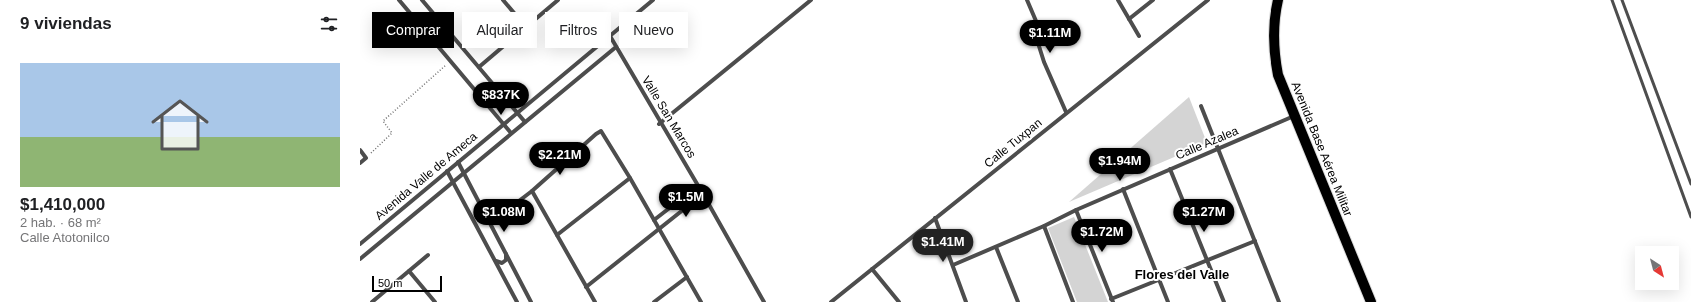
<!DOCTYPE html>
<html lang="es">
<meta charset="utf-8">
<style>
body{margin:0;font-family:Helvetica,sans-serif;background:#f2f2f2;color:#202124;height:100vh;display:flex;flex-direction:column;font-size:15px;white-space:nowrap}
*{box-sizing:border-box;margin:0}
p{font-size:13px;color:#757577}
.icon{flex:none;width:22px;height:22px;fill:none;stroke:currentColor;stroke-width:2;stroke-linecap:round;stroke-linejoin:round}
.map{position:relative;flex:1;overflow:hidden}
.panel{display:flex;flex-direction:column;background:#fff;width:360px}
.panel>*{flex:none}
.hud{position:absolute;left:12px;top:12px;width:380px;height:36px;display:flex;gap:8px}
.needle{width:26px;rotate:144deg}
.buttons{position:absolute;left:1275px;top:246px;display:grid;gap:8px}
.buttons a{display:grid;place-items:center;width:44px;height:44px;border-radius:0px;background:#fff;box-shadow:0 4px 16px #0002;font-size:20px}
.scale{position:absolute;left:12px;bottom:10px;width:70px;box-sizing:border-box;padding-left:4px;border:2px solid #000;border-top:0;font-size:11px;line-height:14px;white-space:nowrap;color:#000;-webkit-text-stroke:3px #fff;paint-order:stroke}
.price{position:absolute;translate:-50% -34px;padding:0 9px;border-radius:14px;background:#000;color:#fff;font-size:13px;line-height:26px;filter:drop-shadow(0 1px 2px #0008)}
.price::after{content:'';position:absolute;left:50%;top:24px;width:12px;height:9px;margin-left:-6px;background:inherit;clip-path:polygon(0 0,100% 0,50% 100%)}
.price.on{background:#222;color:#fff}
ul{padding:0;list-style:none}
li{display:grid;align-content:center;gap:8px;height:212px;padding:0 20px}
li span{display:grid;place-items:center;height:124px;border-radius:0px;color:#555}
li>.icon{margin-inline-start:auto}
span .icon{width:72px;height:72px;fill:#fffc;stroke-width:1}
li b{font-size:17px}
h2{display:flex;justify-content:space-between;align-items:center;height:48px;padding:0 20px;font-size:17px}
.pill{padding:0 14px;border-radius:0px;background:#fff;box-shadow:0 4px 16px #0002;font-size:14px;line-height:36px}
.pill.on{background:#000;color:#fff}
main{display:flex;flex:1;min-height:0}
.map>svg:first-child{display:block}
.green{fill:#d4d4d4}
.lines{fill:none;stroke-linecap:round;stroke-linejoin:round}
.primary-casing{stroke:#dbdbdb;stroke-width:12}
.path{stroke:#6f6f6f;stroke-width:1.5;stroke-dasharray:1 2;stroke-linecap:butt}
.lane{stroke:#4d4d4d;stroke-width:3}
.street{stroke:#4d4d4d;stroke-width:4}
.primary{stroke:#000;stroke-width:10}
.labels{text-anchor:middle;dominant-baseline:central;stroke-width:4;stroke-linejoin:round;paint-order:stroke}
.street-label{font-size:12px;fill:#000;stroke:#fff}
.neighbourhood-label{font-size:13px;font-weight:bold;fill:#000;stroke:#fff}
</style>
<main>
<section class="panel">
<h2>9 viviendas<svg class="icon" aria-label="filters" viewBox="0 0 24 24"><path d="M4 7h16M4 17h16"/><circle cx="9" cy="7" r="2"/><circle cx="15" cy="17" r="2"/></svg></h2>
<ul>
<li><span style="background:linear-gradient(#a9c7e8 60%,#8fb573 0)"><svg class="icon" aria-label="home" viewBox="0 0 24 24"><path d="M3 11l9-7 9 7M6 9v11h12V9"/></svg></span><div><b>$1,410,000</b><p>2 hab. · 68 m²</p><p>Calle Atotonilco</p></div></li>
</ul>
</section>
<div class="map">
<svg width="1331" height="302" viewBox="0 0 1331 302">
<rect width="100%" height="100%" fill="#fff"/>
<!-- green -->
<g class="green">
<polygon points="829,97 847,143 709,202"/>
<polygon points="714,217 748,302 717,302 688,228"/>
</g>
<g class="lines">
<defs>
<path id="primary" d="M918,0C912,26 913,49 918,75L1011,302"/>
</defs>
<!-- primary casing -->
<use href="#primary" class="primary-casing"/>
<!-- path -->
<polyline class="path" points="11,153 32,133 23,121 86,65"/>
<!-- lane -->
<g class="lane">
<polyline points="1252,0 1331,217"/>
<polyline points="1262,0 1331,184"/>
</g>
<!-- street -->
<g class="street">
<polyline points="39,0 151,133"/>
<polyline points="62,0 165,122"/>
<polyline points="143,0 166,27"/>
<polyline points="667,0 676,21 678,43 684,62 706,112"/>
<polyline points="758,0 779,36"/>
<polyline points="769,19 793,0"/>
<polyline points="250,36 343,194 404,302"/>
<polyline points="119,67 198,0"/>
<polyline points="841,106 919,302"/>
<polyline points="299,124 451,0"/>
<polyline points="0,150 6,158 0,163"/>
<polyline points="98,162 171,302"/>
<polyline points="810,169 864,302"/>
<polyline points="87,171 157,302"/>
<polyline points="763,189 808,302"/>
<polyline points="172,191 235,302"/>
<polyline points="151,207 172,191 236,134 241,131 270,178 341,302"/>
<polyline points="716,210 753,302"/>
<polyline points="575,218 606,302"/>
<polyline points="294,220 338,186"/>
<polyline points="684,226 713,302"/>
<polyline points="197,235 270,178"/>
<polyline points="0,244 293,0"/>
<polyline points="636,247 658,302"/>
<polyline points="0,259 256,47"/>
<polyline points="136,261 142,263 146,260 146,254"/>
<polyline points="593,265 684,226 716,210 934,116"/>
<polyline points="512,269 539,302"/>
<polyline points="49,271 75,302"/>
<polyline points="226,287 343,194"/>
<polyline points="751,299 895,241"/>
<polyline points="12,302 68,255"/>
<polyline points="294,302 327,277"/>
<polyline points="471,302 848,0"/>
</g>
<!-- primary -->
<use href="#primary" class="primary"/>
</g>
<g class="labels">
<!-- street labels -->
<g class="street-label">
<text transform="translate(309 117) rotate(59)">Valle San Marcos</text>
<text transform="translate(653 143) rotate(-39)">Calle Tuxpan</text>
<text transform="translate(847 143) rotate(-23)">Calle Azalea</text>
<text transform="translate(962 149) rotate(68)">Avenida Base Aérea Militar</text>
<text transform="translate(66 176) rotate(-40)">Avenida Valle de Ameca</text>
</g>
<!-- neighbourhood labels -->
<g class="neighbourhood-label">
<text x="822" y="274">Flores del Valle</text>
</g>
</g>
</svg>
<div class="buttons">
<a><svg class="needle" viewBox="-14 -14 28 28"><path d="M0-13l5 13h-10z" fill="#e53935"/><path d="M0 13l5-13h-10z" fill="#757577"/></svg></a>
</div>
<div class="scale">50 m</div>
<b class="price" style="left:690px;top:54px">$1.11M</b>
<b class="price" style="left:141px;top:116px">$837K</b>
<b class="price" style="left:200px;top:176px">$2.21M</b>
<b class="price" style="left:760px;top:182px">$1.94M</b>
<b class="price" style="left:326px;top:218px">$1.5M</b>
<b class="price" style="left:144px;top:233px">$1.08M</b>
<b class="price" style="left:844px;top:233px">$1.27M</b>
<b class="price" style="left:742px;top:253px">$1.72M</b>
<b class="price on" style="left:583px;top:263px">$1.41M</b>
<div class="hud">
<a class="pill on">Comprar</a>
<a class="pill">Alquilar</a>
<a class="pill">Filtros</a>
<a class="pill">Nuevo</a>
</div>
</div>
</main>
